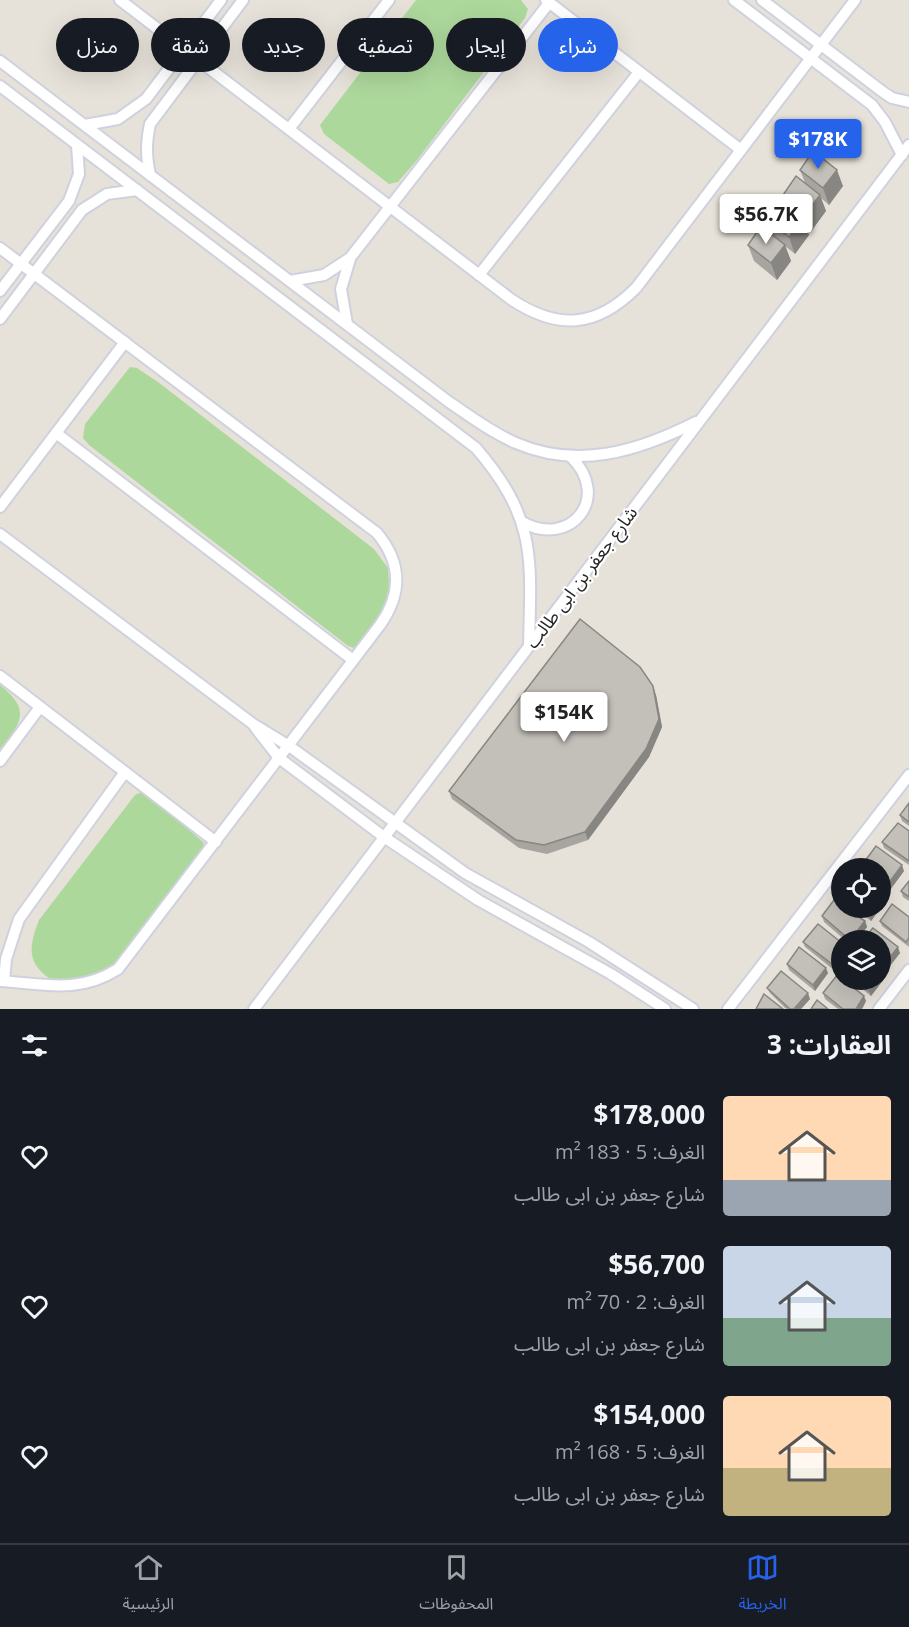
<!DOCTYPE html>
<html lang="ar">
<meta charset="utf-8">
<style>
body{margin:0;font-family:"Open Sans","Noto Sans Arabic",sans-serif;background:#242831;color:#f1f3f6;direction:rtl;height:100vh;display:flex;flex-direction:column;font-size:22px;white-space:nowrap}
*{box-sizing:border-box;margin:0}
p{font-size:20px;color:#9ea1a6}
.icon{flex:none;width:33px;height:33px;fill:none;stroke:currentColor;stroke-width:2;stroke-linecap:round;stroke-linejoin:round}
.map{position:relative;height:1009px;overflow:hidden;direction:ltr}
.sheet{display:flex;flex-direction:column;background:#171b24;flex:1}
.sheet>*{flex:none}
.guide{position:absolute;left:18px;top:18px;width:600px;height:54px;direction:rtl;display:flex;gap:12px}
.fabs{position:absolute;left:831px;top:858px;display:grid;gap:12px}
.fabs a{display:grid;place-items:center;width:60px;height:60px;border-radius:50%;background:#171b24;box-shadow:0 6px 24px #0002;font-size:30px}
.price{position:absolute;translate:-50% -51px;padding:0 14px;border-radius:6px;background:#fff;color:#222;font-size:20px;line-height:39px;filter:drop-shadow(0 2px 3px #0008)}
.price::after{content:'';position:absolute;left:50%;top:36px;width:18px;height:14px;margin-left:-9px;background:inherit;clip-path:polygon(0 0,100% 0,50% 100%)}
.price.on{background:#2563eb;color:#fff}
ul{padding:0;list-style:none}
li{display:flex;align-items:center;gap:18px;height:150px;padding:0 18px}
li span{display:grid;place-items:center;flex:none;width:168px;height:120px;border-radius:6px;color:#555}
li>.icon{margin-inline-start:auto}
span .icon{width:72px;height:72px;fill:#fffc;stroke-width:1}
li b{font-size:26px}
h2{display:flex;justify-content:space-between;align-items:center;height:72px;padding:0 18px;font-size:26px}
.pill{padding:0 21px;border-radius:27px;background:#171b24;box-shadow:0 6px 24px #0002;font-size:21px;line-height:54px}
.pill.on{background:#2563eb;color:#fff}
.dock{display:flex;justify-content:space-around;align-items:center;height:84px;border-top:2px solid #363941;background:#171b24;font-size:16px;color:#9ea1a6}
.dock a{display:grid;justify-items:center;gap:3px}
.dock .on{color:#2563eb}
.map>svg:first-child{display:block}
.green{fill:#add89c}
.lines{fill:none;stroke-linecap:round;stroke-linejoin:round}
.minor-casing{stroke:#cfd1de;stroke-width:14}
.minor{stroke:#fff;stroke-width:10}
.wall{fill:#a8a49f}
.shaded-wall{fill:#888682}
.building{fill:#c3bfb9;stroke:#888682;stroke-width:1.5}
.labels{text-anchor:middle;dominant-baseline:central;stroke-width:4.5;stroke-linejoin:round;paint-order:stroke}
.street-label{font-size:18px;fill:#262626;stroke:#fff}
</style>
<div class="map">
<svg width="909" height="1009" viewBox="0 0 909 1009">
<rect width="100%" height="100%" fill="#e7e2d9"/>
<!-- green -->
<g class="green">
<polygon points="416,0 521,0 528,9 525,18 417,160 398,182 389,184 324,134 320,125"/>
<polygon points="130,367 137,368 158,382 374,549 388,568 390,600 361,645 354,648 348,646 89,445 83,438 85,424"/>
<path d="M0,685C31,710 22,722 0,749Z"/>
<path d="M144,791L204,843L202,850L106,974L83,979H50C26,962 29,946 39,920L135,795Z"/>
</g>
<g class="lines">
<defs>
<g id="minor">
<path d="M120,0L512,300C558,330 596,328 636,288L855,0"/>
<polyline points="546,0 741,150"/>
<polyline points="734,0 872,105 885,122 902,155"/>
<polyline points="762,0 883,92 892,98 909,102"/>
<path d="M0,61L449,402C470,416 492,433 516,443C578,470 639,451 696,422"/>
<path d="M0,86L476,448C537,519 531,558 529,645"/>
<polyline points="85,125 118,119 146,99 221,0"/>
<polyline points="289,129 389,0"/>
<path d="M150,175C146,156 146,143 150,124L243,0"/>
<path d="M0,248L377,533C402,563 402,594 380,625L118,969C79,994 44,984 0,981"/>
<polyline points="479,275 639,72"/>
<polyline points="290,281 324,275 350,258 549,3"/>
<polyline points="0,291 69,201 79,174 77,145"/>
<polyline points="0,319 82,210 107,194 137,190"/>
<polyline points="347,324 341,289 350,259"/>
<polyline points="56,433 353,660"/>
<polyline points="0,507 125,342"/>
<path d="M522,522C571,549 612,497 571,457"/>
<polyline points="0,534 253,724 289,746 465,873 589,942 693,1009"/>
<polyline points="0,676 216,842"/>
<polyline points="255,727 279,758 384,837 478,900 611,974 665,1009"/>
<polyline points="0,761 40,707"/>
<polyline points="4,981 6,959 19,919 125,772"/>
<polyline points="254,1009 909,145"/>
<polyline points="728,1009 909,775"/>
<polyline points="879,1009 909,970"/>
</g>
</defs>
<!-- minor casing -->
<use href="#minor" class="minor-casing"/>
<!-- minor -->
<use href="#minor" class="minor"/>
</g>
<!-- wall -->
<g class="wall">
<polygon points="800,170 843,186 829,205 821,198 826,211 812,230 804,224 809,235 795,254 785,246 791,261 777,280 754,261 748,245 771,234 766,219 787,207 783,195 805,183"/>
<polygon points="656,695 662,727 649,757 588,840 547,854 519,848 452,799 449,791"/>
<polygon points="909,803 909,826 902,821 900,815"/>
<polygon points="909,831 909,865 884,848 882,842"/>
<polygon points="862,865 904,871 890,890 880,882 880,868 864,868"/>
<polygon points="909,881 909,901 903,897 901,891"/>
<polygon points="883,897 885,902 871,921 855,908 880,908"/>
<polygon points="822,916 865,921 867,927 857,940 845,940 824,922"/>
<polygon points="909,917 909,947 882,926 880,921"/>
<polygon points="880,940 900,953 886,971 880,966"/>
<polygon points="803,942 842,943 842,961 834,970 805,947"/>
<polygon points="787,964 828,973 815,991 789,970"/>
<polygon points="881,973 884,979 871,996 851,980 880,980"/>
<polygon points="767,988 810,999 801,1009 786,1009 770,993"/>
<polygon points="823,993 866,1001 862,1009 838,1009 825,999"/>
</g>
<!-- shaded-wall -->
<g class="shaded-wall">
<polygon points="837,170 843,186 829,205 823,188"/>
<polygon points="820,195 826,211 812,230 806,213"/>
<polygon points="803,219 809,235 795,254 789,237"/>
<polygon points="785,245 791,261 777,280 771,263"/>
<polygon points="653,686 656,695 662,727 649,757 588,840 585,832"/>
<polygon points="902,865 904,871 890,890 888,884"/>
<polygon points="883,897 885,902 871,921 869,916 875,908 880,908 880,900"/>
<polygon points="865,921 867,927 857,940 850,940"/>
<polygon points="898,947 900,953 886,971 884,965"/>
<polygon points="842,952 842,961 834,970 832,964"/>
<polygon points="826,968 828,973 815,991 813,985"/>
<polygon points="881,973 884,979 871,996 869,991 877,980 880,980 880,974"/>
<polygon points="808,993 810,999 801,1009 794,1009"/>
<polygon points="864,996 866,1001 862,1009 856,1009"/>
</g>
<!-- building -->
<g class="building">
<polygon points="813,151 837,170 823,188 800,170"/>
<polygon points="796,176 820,195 806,213 783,195"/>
<polygon points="779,200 803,219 789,237 766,219"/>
<polygon points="761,226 785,245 771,263 748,245"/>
<polygon points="580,619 640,667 653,686 659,719 646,749 585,832 544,845 516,840 449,791"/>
<polygon points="909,803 909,822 900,815"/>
<polygon points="898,823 909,831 909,861 882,842"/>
<polygon points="876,846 902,865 888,884 880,878 880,868 867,868 862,865"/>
<polygon points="909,881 909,897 901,891"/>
<polygon points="834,900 842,905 842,908 845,908 865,921 850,940 822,916"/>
<polygon points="892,904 909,917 909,938 906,942 880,921"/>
<polygon points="859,908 875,908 869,916"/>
<polygon points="818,924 842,943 842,952 832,964 803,942"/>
<polygon points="873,928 898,947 884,965 880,962 880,940 862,940"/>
<polygon points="799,947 826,968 813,985 787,964"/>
<polygon points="781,971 808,993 794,1009 790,1009 767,988"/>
<polygon points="838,974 842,977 842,980 844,980 864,996 856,1009 843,1009 823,993"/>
<polygon points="856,980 877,980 869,991"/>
<polygon points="764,994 783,1009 756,1009"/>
<polygon points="817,1000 828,1009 811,1009"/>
</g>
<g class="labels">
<!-- street labels -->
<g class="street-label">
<text transform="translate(581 577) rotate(-53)">شارع جعفر بن ابى طالب</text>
</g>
</g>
</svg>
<div class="fabs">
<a><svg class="icon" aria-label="locate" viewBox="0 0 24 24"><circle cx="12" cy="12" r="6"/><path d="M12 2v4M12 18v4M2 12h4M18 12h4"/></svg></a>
<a><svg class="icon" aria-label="layers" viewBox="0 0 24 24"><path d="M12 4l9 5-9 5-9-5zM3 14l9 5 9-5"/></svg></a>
</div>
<b class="price on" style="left:818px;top:170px">$178K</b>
<b class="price" style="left:766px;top:245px">$56.7K</b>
<b class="price" style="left:564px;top:743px">$154K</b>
<div class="guide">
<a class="pill on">شراء</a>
<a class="pill">إيجار</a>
<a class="pill">تصفية</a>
<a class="pill">جديد</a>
<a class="pill">شقة</a>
<a class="pill">منزل</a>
</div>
</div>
<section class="sheet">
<h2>العقارات: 3<svg class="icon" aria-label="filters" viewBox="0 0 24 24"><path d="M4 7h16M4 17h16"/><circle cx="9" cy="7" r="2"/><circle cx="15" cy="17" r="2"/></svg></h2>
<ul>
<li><span style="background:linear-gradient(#ffd9b3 70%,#9aa5b1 0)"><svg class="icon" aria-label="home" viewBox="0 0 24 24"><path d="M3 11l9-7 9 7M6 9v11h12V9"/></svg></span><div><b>$178,000</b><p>الغرف: 5 · 183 m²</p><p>شارع جعفر بن ابى طالب</p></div><svg class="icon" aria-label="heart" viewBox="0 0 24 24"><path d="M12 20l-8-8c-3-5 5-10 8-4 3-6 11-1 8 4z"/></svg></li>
<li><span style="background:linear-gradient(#c9d6e8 60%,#7fa58c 0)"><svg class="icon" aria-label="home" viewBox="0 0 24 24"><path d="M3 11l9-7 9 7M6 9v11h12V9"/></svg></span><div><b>$56,700</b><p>الغرف: 2 · 70 m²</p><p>شارع جعفر بن ابى طالب</p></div><svg class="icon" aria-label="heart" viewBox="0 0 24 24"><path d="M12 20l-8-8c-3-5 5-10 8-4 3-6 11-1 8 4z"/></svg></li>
<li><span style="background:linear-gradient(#ffd9b3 60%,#c2b280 0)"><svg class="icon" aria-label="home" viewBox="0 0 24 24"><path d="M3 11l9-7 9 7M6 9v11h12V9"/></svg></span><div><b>$154,000</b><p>الغرف: 5 · 168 m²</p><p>شارع جعفر بن ابى طالب</p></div><svg class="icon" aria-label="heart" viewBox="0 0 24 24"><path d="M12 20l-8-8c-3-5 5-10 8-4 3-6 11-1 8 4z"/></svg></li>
</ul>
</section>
<nav class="dock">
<a class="on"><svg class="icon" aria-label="map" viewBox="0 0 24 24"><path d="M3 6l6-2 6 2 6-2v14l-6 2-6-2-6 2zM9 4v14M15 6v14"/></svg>الخريطة</a>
<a><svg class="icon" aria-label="saved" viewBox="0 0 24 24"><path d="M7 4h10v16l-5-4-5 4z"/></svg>المحفوظات</a>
<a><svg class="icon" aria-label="home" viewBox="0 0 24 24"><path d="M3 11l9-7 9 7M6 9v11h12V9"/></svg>الرئيسية</a>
</nav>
